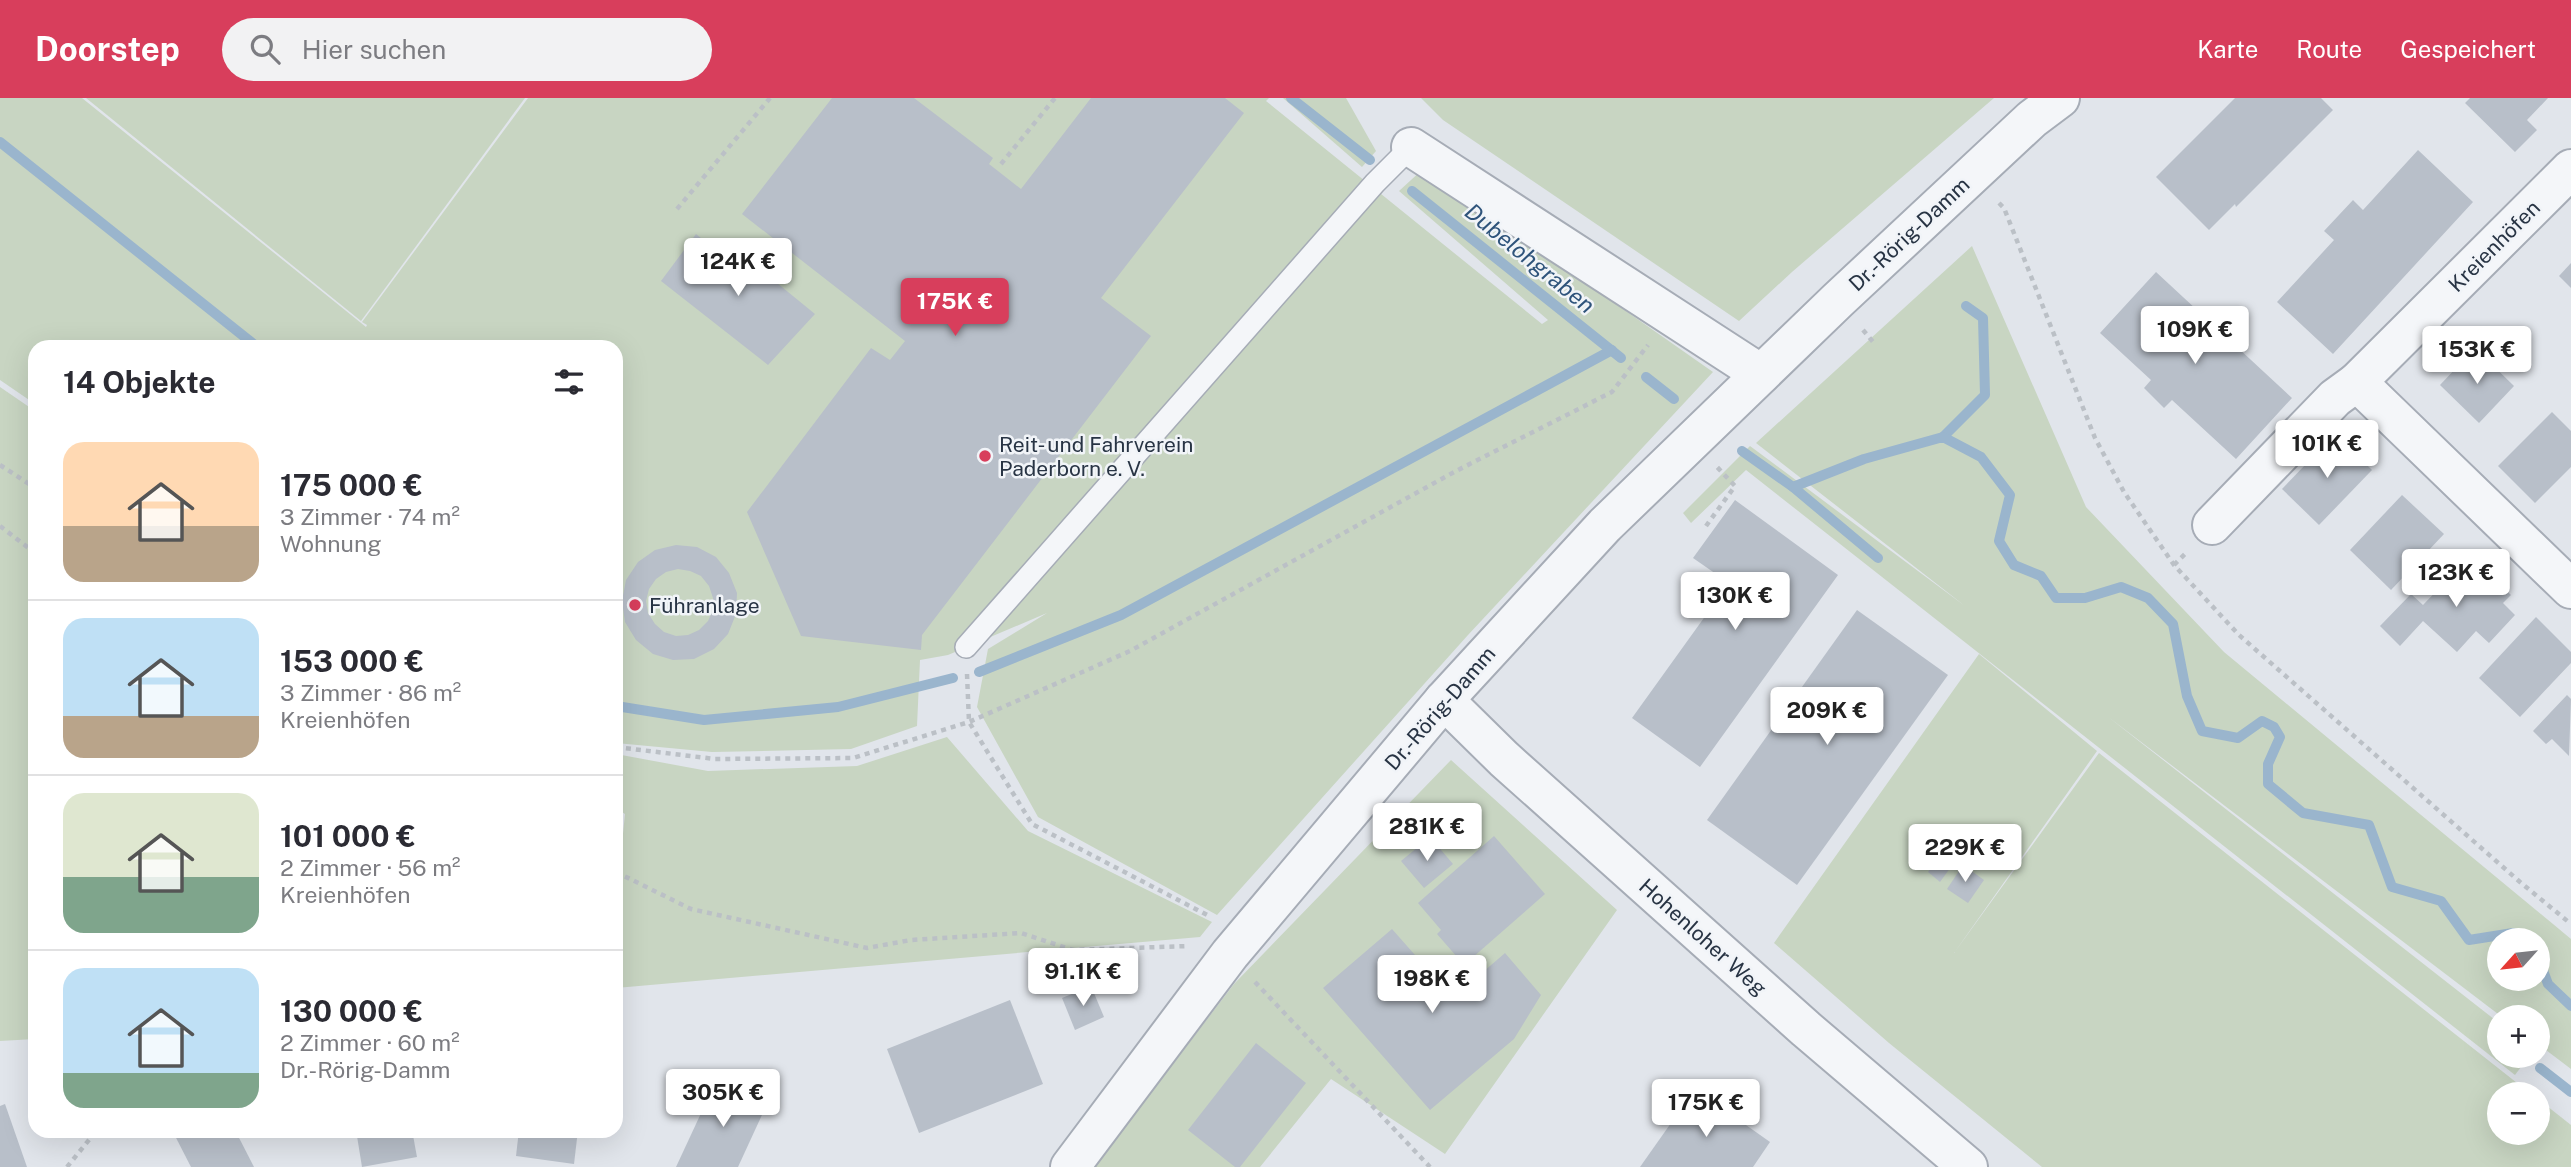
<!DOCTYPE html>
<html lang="de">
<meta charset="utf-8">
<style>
body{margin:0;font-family:"Public Sans",sans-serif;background:#f2f2f3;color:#2b2b33;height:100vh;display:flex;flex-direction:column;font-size:26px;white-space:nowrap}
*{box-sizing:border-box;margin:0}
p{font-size:23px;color:#7c7c81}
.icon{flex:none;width:38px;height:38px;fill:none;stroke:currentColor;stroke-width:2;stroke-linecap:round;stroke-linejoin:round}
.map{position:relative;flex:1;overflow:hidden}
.panel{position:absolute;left:28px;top:242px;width:595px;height:798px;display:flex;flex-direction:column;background:#fff;border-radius:21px;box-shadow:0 7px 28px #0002}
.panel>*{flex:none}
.needle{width:46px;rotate:243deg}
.fabs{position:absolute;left:2487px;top:830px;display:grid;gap:14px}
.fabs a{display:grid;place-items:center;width:63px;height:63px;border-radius:50%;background:#fff;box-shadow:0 7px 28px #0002;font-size:35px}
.price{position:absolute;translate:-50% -60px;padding:0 16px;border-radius:7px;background:#fff;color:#222;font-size:23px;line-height:46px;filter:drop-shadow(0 2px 4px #0008)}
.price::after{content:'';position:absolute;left:50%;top:42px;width:21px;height:16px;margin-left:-10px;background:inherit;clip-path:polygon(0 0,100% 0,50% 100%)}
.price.active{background:#d83e5c;color:#fff}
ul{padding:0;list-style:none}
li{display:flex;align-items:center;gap:21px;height:175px;padding:0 35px}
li+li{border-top:2px solid #e1e1e2}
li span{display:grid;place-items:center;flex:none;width:196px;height:140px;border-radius:21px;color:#555}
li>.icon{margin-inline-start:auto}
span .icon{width:84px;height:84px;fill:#fffc;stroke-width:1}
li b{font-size:30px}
h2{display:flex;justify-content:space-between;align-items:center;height:84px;padding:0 35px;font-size:30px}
header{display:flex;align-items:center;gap:42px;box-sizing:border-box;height:98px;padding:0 35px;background:#d83e5c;color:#fff}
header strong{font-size:33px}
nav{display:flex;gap:38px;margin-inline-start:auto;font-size:24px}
.search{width:490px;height:63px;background:#f2f2f3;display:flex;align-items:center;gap:18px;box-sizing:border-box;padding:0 24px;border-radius:38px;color:#7c7c81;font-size:26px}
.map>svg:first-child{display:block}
.green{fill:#c8d5c2;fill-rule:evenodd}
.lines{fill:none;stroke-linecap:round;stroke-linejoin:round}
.stream{stroke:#9ab5cd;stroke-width:10}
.building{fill:#b8bfc9;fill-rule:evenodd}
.service-casing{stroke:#a6acb6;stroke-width:24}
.minor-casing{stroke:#a6acb6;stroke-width:42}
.tertiary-casing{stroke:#a6acb6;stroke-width:42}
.path{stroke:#bbc0c6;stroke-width:4.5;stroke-dasharray:5 5;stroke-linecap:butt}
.service{stroke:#f4f6f9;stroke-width:21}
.minor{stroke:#f4f6f9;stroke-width:38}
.tertiary{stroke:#f4f6f9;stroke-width:38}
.poi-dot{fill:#d83e5c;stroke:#f1f4f8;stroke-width:2.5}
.labels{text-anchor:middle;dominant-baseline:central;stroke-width:5;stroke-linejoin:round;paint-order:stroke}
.street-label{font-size:21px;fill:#283444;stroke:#f1f4f8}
.poi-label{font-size:21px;fill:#283444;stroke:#f1f4f8;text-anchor:start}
.water-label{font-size:23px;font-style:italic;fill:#2f547b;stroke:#f1f4f8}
</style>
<header>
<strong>Doorstep</strong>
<div class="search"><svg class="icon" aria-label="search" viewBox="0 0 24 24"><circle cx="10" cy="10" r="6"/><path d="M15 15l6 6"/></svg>Hier suchen</div>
<nav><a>Karte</a><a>Route</a><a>Gespeichert</a></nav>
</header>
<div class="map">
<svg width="2571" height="1069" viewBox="0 0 2571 1069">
<rect width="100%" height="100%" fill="#e1e5eb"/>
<!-- green -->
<g class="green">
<polygon points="0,0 82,0 366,229 367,227 362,224 528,0 1269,0 1266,3 1542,226 1548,222 1399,93 1423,71 1713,274 1468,537 1217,817 1038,719 977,609 988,551 1047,515 948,557 920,562 917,628 851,651 712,654 616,645 616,248 35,248 35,306 0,282"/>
<polygon points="86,0 525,0 361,223"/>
<polygon points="1283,0 1346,0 1376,53 1362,69"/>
<polygon points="1421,0 1994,0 1792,174 1739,223 1443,22"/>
<path d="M1972,148L2086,409L2224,554L2571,841V971L2538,946V919H2502L2107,618L2499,925V957H2530L2515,977L1746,372L1691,425L1683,415L1750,348L1965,508L1756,345ZM2499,842H2538V880H2499Z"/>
<polygon points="0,289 35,313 35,941 0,943"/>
<polygon points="1979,556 2097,653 1954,855 2099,655 2531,996 2499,996 2499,1034 2538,1034 2538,1001 2571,1027 2571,1069 2042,1069 1889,945 1774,845"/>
<polygon points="947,639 1028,733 1212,824 1200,839 616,890 616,804 625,716 616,710 616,656 708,673 857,668"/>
<polygon points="1451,662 1617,812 1445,1056 1331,981 1260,1069 1094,1069 1234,886"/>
</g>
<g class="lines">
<!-- stream -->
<g class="stream">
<polyline points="1291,0 1370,62"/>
<polyline points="0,44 256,248"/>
<polyline points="1412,93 1621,260"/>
<polyline points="1646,279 1674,301"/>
<polyline points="1943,339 1985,297 1983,220 1966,208"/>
<polyline points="1742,353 1793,389 1878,460"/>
<polyline points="1793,389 1864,361 1943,339 1981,359 2010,397 1999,443 2014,467 2041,478 2056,500 2085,500 2121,489 2148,500 2173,526 2187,598 2202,633 2238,640 2262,623 2274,629 2280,639 2268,666 2268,686 2303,715 2369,727 2392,789 2441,803 2469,842 2513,835 2523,842"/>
<polyline points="979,574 1121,517 1612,252"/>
<polyline points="616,608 704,622 838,609 953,580"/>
<polyline points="2538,859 2548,886 2571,908"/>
<polyline points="2540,970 2571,994"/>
</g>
</g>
<!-- building -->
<g class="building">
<polygon points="832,0 914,0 993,60 989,66 1021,91 1091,0 1225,0 1244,15 1101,200 1151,238 922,537 921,552 801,538 747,414 871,250 890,262 905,243 742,116"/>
<polygon points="2235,0 2321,0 2333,12 2236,109 2235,106 2209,132 2156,79"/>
<polygon points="2470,0 2548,0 2527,22 2537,32 2515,54 2465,5"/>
<polygon points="2418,52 2473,104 2333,256 2277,204 2334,142 2324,133 2353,102 2363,112"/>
<polygon points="696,136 717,153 727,144 815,216 768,267 661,183"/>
<polygon points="2571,165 2571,190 2559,178"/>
<polygon points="2156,174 2292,300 2236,361 2172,302 2164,310 2144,290 2151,282 2100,235"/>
<polygon points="2475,250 2514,288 2479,325 2440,287"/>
<polygon points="2552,314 2571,333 2571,369 2535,405 2498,368"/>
<polygon points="2335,336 2372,372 2319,427 2282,391"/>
<polygon points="2402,397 2444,436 2391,492 2350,452"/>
<polygon points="1735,402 1838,477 1700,669 1632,620 1729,485 1693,460"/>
<path d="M676,447L697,449L716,459L729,475L737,495L736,516L728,536L714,551L694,561L673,562L653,556L636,542L625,524L622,503L626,482L638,464L655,452ZM678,471L690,473L701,478L709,488L713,500V512L708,523L699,532L688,537L676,538L664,534L655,526L648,515L646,503L649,491L656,481L666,474Z"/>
<polygon points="2470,458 2511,497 2503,505 2515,517 2489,545 2476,533 2457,554 2423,523 2400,548 2380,528 2411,496 2423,507"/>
<polygon points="1857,512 1948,577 1797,787 1707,722"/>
<polygon points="2536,519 2571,554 2571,565 2520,619 2479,580"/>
<polygon points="2567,597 2571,601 2569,658 2552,641 2546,646 2533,633"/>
<polygon points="1494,738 1545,796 1464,867 1437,836 1441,832 1418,805"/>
<polygon points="1430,739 1453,766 1424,790 1401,763"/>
<polygon points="1943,753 1956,762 1940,784 1928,774"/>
<polygon points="1963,767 1984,782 1968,805 1947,791"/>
<polygon points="1392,831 1453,900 1505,855 1541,897 1514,941 1430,1012 1323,890"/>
<polygon points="1091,888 1104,919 1075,932 1062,900"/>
<polygon points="1010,902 1043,986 919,1035 887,951"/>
<polygon points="1256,945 1306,985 1240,1069 1235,1069 1188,1032"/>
<polygon points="716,983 767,1006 738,1069 676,1069"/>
<polygon points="1695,991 1770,1044 1753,1069 1640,1069"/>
<polygon points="5,1006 27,1069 0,1069 0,1008"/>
<polygon points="172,1032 235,1032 254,1069 191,1069"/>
<polygon points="356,1032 412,1032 417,1059 362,1069"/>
<polygon points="519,1032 578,1032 574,1066 516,1058"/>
</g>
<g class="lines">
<defs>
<polyline id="service" points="966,549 1375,85 1411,49"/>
<g id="minor">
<polyline points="1411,49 1761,276"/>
<polyline points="2571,71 2357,284 2571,491"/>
<polyline points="2212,427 2335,300 2357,284"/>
<polyline points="1444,602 1504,661 1806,931 1968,1069"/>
</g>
<polyline id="tertiary" points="1070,1069 1230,856 1444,602 1605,427 1838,202 2032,21 2060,0"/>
</defs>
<!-- service casing -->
<use href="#service" class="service-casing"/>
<!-- minor casing -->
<use href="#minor" class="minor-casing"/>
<!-- tertiary casing -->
<use href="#tertiary" class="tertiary-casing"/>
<!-- path -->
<g class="path">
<polyline points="1001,66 1055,0"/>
<polyline points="1999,105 2004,110 2095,340 2124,394 2174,467 2239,537 2520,784 2571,826"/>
<polyline points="677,111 770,0"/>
<polyline points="1863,232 1874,245"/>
<polyline points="0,367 35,390"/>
<polyline points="0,428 35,455"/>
<polyline points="1706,428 1735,388 1717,369"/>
<polyline points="2174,467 2186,455"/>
<polyline points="967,576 969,624 1032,726 1211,819"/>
<polyline points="616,649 715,661 853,660 969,624 1130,553 1456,373 1612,294 1648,247"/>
<polyline points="616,774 691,811 867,850 911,842 1021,835 1073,852 1189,848"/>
<polyline points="1255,884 1430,1069"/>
<polyline points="67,1069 97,1032"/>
</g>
<!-- service -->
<use href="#service" class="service"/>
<!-- minor -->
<use href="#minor" class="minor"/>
<!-- tertiary -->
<use href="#tertiary" class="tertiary"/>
</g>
<!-- markers -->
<g class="poi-dot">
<circle cx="985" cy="358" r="7"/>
<circle cx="635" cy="507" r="7"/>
</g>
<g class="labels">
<!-- street labels -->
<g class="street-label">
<text transform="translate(1909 136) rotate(-43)">Dr.-Rörig-Damm</text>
<text transform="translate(2494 148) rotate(-45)">Kreienhöfen</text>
<text transform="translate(1440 610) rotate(-49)">Dr.-Rörig-Damm</text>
<text transform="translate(1703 839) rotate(42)">Hohenloher Weg</text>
</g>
<!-- poi labels -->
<g class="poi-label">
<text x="999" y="346">Reit- und Fahrverein<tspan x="999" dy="24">Paderborn e. V.</tspan></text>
<text x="649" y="507">Führanlage</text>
</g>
<!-- water labels -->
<g class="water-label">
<text transform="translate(1530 160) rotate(39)">Dubelohgraben</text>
</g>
</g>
</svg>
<div class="fabs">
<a><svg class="needle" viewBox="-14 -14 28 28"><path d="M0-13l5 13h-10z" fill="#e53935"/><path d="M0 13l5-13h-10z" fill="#7c7c81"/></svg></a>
<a>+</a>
<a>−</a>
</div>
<b class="price" style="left:738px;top:200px">124K €</b>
<b class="price active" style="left:955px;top:240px">175K €</b>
<b class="price" style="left:2195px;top:268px">109K €</b>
<b class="price" style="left:2477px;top:288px">153K €</b>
<b class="price" style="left:2327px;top:382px">101K €</b>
<b class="price" style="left:2456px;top:511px">123K €</b>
<b class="price" style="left:1735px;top:534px">130K €</b>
<b class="price" style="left:1827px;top:649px">209K €</b>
<b class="price" style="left:1427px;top:765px">281K €</b>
<b class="price" style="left:1965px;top:786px">229K €</b>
<b class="price" style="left:1083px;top:910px">91.1K €</b>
<b class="price" style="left:1432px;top:917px">198K €</b>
<b class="price" style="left:723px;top:1031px">305K €</b>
<b class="price" style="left:1706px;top:1041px">175K €</b>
<section class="panel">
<h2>14 Objekte<svg class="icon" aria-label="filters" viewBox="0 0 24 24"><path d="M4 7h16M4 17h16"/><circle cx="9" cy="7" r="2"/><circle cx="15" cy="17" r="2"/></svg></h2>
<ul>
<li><span style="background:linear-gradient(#ffd9b3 60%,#b9a48a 0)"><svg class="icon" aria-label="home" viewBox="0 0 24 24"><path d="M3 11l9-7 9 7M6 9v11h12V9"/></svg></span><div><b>175 000 €</b><p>3 Zimmer · 74 m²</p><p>Wohnung</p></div></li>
<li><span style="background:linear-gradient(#bfe0f5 70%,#b9a48a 0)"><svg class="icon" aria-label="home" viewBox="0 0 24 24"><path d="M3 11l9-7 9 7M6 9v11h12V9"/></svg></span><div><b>153 000 €</b><p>3 Zimmer · 86 m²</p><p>Kreienhöfen</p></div></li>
<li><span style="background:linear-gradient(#dfe7d0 60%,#7fa58c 0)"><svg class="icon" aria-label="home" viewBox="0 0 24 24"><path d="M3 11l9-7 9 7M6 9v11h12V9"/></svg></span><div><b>101 000 €</b><p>2 Zimmer · 56 m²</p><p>Kreienhöfen</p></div></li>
<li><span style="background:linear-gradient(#bfe0f5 75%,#7fa58c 0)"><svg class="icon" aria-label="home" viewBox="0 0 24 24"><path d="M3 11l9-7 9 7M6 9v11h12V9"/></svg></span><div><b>130 000 €</b><p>2 Zimmer · 60 m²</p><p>Dr.-Rörig-Damm</p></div></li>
</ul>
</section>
</div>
